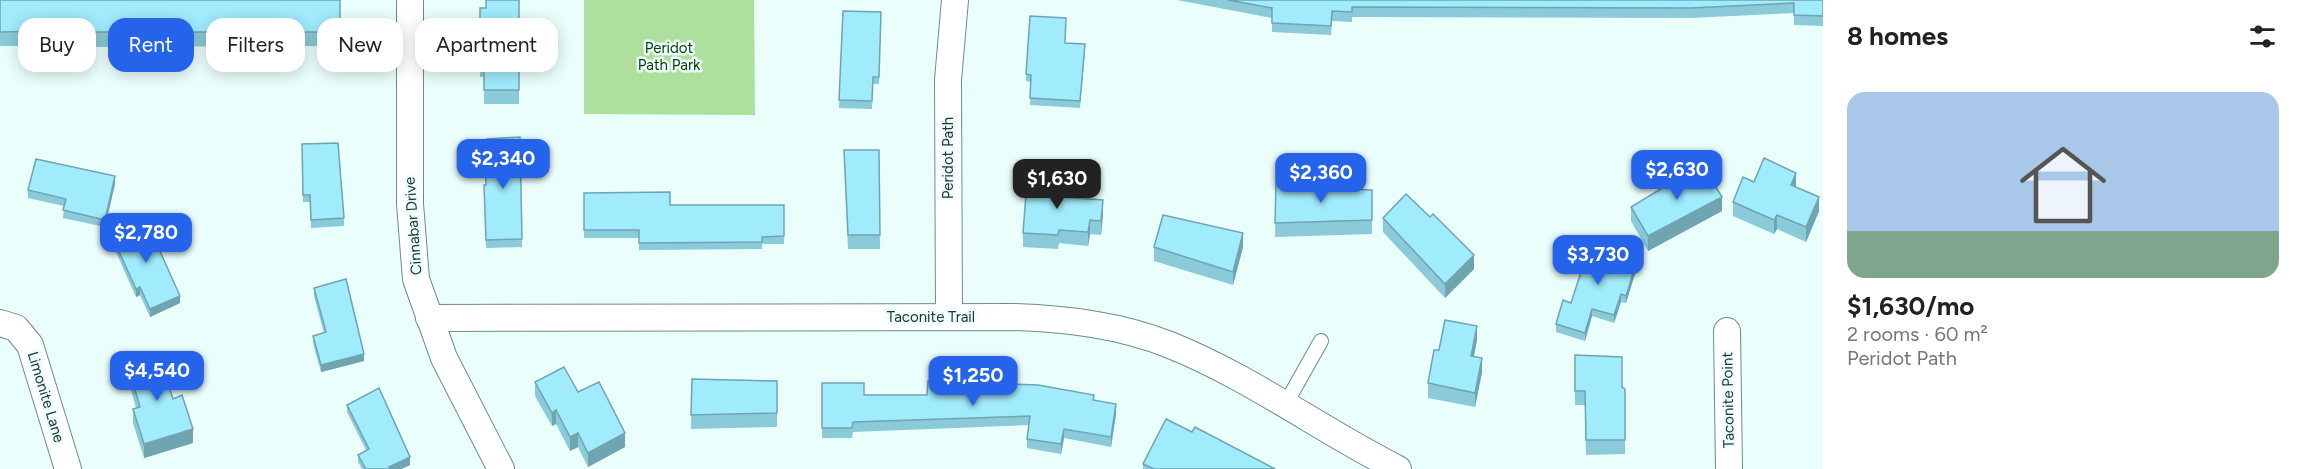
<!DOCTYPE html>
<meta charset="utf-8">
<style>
body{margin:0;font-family:Figtree,sans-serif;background:#f6f6f6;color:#222;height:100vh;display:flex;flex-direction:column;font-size:22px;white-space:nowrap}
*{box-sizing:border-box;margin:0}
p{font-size:20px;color:#767676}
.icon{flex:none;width:33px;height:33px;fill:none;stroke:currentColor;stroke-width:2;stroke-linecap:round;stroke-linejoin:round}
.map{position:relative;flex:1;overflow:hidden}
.details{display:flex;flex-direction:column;background:#fff;width:480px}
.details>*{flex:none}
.hud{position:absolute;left:18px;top:18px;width:570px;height:54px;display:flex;gap:12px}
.price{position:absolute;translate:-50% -51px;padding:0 14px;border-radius:12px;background:#2563eb;color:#fff;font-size:20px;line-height:39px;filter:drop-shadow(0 2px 3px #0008)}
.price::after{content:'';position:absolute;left:50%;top:36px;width:18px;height:14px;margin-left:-9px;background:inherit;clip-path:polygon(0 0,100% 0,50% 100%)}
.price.active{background:#222;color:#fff}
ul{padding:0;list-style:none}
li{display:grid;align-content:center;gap:12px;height:318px;padding:0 24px}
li+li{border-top:2px solid #e0e0e0}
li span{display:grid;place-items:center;height:186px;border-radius:18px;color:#555}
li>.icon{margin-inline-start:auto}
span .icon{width:108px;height:108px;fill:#fffc;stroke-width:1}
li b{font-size:26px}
h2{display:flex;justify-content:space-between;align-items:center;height:72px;padding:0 24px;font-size:26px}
.tag{padding:0 21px;border-radius:18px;background:#fff;box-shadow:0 3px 15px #0003;font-size:21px;line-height:54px}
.tag.active{background:#2563eb;color:#fff}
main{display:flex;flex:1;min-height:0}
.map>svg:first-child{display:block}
.green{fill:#addf9d}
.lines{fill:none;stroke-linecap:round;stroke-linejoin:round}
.lane-casing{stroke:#6d8c89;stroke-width:16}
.street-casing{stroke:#6d8c89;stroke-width:28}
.lane{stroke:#fff;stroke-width:14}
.street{stroke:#fff;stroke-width:26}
.wall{fill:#8acad9}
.shaded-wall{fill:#70a4b0}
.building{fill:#a0ebfc;stroke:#70a4b0;stroke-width:1.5}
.labels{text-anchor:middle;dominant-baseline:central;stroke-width:5;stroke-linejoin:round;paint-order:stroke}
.park-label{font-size:15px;fill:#103800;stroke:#eafefc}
.street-label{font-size:15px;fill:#273433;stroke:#eafefc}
</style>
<main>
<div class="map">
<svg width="1823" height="469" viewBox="0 0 1823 469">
<rect width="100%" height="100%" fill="#eafefc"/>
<!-- green -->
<polygon class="green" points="584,0 754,0 755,115 584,114"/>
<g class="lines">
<defs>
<polyline id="lane" points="1285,405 1321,341"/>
<g id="street">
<polyline points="410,0 410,204 416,279 444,358 501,469"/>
<polyline points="949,317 948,80 955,0"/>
<path d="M429,318L1014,317C1067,319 1120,325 1170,345C1250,377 1321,430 1398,469"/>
<polyline points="0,323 16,328 30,345 68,469"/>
<polyline points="1727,331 1729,469"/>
</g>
</defs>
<!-- lane casing -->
<use href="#lane" class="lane-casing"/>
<!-- street casing -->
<use href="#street" class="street-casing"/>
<!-- lane -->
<use href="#lane" class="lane"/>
<!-- street -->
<use href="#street" class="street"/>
</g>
<!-- wall -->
<g class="wall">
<polygon points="0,0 340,0 340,46 82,47 82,62 47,62 47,46 0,46"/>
<polygon points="519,0 519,104 484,104 484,77 480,77 480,8 486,8"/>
<polygon points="1177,0 1823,0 1823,26 1794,25 1794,13 1690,18 1352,17 1352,22 1332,21 1331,35 1272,32 1272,18"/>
<polygon points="843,11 881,12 879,84 873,84 872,109 839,108"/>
<polygon points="1066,26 1065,43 1085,51 1080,108 1030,105 1031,82 1026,81 1026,74"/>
<polygon points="520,137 522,247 486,248 484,185 486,185 488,161"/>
<polygon points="302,144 344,218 344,226 311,228 310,202 303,202"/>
<polygon points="844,150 879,150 880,249 848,249"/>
<polygon points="1754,182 1796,187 1819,211 1806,242 1777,229 1774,234 1733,216 1733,202"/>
<polygon points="1276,183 1326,188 1372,190 1372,234 1275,237"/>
<polygon points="115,184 105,227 63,218 64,206 28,198 28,190"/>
<polygon points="584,193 670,205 784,205 784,244 762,244 762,249 639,250 639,238 584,238"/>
<polygon points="1061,197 1103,214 1101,235 1090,234 1088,246 1059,243 1058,249 1023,247 1023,233"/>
<polygon points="1631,207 1722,211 1648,251 1631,221"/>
<polygon points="1383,218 1474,269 1445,298 1383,232"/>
<polygon points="112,236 180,303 150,317 140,295 136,297 112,243"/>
<polygon points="1154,247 1243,247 1233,285 1154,261"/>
<polygon points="1638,264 1626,303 1621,302 1614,323 1592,316 1585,341 1556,332 1556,324 1571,303"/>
<polygon points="314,288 364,361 321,372 313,343 313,336 324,333 314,296"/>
<polygon points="1477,340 1474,356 1482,372 1475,407 1428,398 1428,383 1439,350"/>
<polygon points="1575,355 1625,389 1625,454 1586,455 1585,405 1575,405"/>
<polygon points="128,365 173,399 193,443 144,458 133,423 133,409 136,408 128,379"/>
<polygon points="692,379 777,381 777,427 691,429"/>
<polygon points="535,382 578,392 625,447 588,467 578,447 570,451 556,424 552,426 535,396"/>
<polygon points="822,383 864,395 1094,400 1116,414 1111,447 1064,438 1061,454 1027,448 1027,439 1029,425 853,432 852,438 822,438"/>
<polygon points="347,405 410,465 401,469 362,469 358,462 358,455 366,450 347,412"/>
<polygon points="1192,432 1275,469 1143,469 1143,464"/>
</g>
<!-- shaded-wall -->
<g class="shaded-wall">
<polygon points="1796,173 1796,187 1791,185"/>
<polygon points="115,176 115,184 105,227 105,220"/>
<polygon points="1722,197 1722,211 1648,251 1648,236"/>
<polygon points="1819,197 1819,211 1806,242 1806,227"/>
<polygon points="1103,200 1103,214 1101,235 1101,221"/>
<polygon points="1777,215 1777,229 1774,234 1774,220"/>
<polygon points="1090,220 1090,234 1088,246 1088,232"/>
<polygon points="1243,233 1243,247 1233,285 1233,272"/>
<polygon points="1474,255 1474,269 1445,298 1445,284"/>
<polygon points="1638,256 1638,264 1626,303 1626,296"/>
<polygon points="140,287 140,295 136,297 136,289"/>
<polygon points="1621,294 1621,302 1614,323 1614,315"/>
<polygon points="180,296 180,303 150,317 150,309"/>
<polygon points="1592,309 1592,316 1585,341 1585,333"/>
<polygon points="1477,326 1477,340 1471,370 1471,356"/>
<polygon points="364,354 364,361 321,372 321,365"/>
<polygon points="1482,358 1482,372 1475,407 1475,393"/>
<polygon points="1116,404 1116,414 1111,447 1111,437"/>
<polygon points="556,410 556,424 552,426 552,413"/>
<polygon points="193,429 193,443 144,458 144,444"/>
<polygon points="1064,429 1064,438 1061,454 1061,444"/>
<polygon points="578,433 578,447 570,451 570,437"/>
<polygon points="625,433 625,447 588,467 588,453"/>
<polygon points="410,457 410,465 401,469 389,469 389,467"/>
</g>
<!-- building -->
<g class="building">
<polygon points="0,0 340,0 340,32 82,32 82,48 47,48 47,31 0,32"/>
<polygon points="486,0 519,0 519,90 484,90 484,63 480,63 480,8 486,8"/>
<polygon points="1228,0 1823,0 1823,16 1794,15 1794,3 1690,8 1352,7 1352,12 1332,11 1331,26 1272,23 1272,8"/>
<polygon points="843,11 881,12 879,77 873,77 872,101 839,100"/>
<polygon points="1030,16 1066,18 1065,43 1085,44 1080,101 1030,98 1031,75 1026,74"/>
<polygon points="520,137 522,239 486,240 484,185 486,185 485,161 488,161 487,139"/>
<polygon points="338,143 344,218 311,220 310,195 303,195 302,144"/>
<polygon points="844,150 879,150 880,235 848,235"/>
<polygon points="1764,158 1796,173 1791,185 1819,197 1806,227 1777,215 1774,220 1733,202 1743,177 1754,182"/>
<polygon points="36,159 115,176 105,220 63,210 66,199 28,190"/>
<polygon points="1702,164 1722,197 1648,236 1631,207"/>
<polygon points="1027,181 1061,183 1060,197 1103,200 1101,221 1090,220 1088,232 1059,230 1058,235 1023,233"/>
<polygon points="1276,183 1326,184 1326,188 1372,190 1372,220 1275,223"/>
<polygon points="670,192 670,205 784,205 784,236 762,237 762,242 639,243 639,230 584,230 584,193"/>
<polygon points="1406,194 1430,217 1433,214 1474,255 1445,284 1383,218"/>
<polygon points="1163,215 1243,233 1233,272 1154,247"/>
<polygon points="146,220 180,296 150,309 140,287 136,289 112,236"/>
<polygon points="1595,241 1638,256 1626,296 1621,294 1614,315 1592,309 1585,333 1556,324 1563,300 1571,303 1589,247 1592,248"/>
<polygon points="346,279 364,354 321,365 313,336 326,332 314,288"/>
<polygon points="1445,320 1477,326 1471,356 1482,358 1475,393 1428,383 1434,350 1439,350"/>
<polygon points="159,355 173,399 182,395 193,429 144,444 133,409 140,407 128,365"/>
<polygon points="1575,355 1622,357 1622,387 1625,389 1625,440 1586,440 1585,391 1575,391"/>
<polygon points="564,367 578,392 599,382 625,433 588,453 578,433 570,437 556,410 552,413 535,382"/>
<polygon points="692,379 777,381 777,413 691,415"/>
<polygon points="928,381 1038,385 1094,395 1093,400 1116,404 1111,437 1064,429 1061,444 1027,439 1030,416 853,422 852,428 822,428 822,383 864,383 864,395 927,395"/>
<polygon points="379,388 410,457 389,467 390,469 366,469 358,455 369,449 347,405"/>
<polygon points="1166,419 1192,432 1195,427 1275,469 1154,469 1143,464"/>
</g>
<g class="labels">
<!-- park labels -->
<g class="park-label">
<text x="669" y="48">Peridot<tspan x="669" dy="17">Path Park</tspan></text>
</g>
<!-- street labels -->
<g class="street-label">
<text transform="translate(948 158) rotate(-90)">Peridot Path</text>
<text transform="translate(413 226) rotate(-94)">Cinnabar Drive</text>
<text x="931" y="317">Taconite Trail</text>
<text transform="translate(46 397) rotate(73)">Limonite Lane</text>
<text transform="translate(1728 400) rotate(-91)">Taconite Point</text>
</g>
</g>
</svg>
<b class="price" style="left:503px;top:190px">$2,340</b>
<b class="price" style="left:1677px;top:201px">$2,630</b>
<b class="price" style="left:1321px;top:204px">$2,360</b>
<b class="price active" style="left:1057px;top:210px">$1,630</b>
<b class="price" style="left:146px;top:264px">$2,780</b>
<b class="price" style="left:1598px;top:286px">$3,730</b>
<b class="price" style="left:157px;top:402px">$4,540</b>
<b class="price" style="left:973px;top:407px">$1,250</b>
<div class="hud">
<a class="tag">Buy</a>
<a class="tag active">Rent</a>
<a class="tag">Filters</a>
<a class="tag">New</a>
<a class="tag">Apartment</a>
</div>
</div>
<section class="details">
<h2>8 homes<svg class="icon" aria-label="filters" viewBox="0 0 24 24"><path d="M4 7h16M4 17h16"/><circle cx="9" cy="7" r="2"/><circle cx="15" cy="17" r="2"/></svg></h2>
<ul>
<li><span style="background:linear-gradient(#a9c7e8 75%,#7fa58c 0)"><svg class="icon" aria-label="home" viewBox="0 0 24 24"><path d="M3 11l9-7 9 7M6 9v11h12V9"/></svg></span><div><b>$1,630/mo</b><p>2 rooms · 60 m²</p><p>Peridot Path</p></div></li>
</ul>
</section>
</main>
